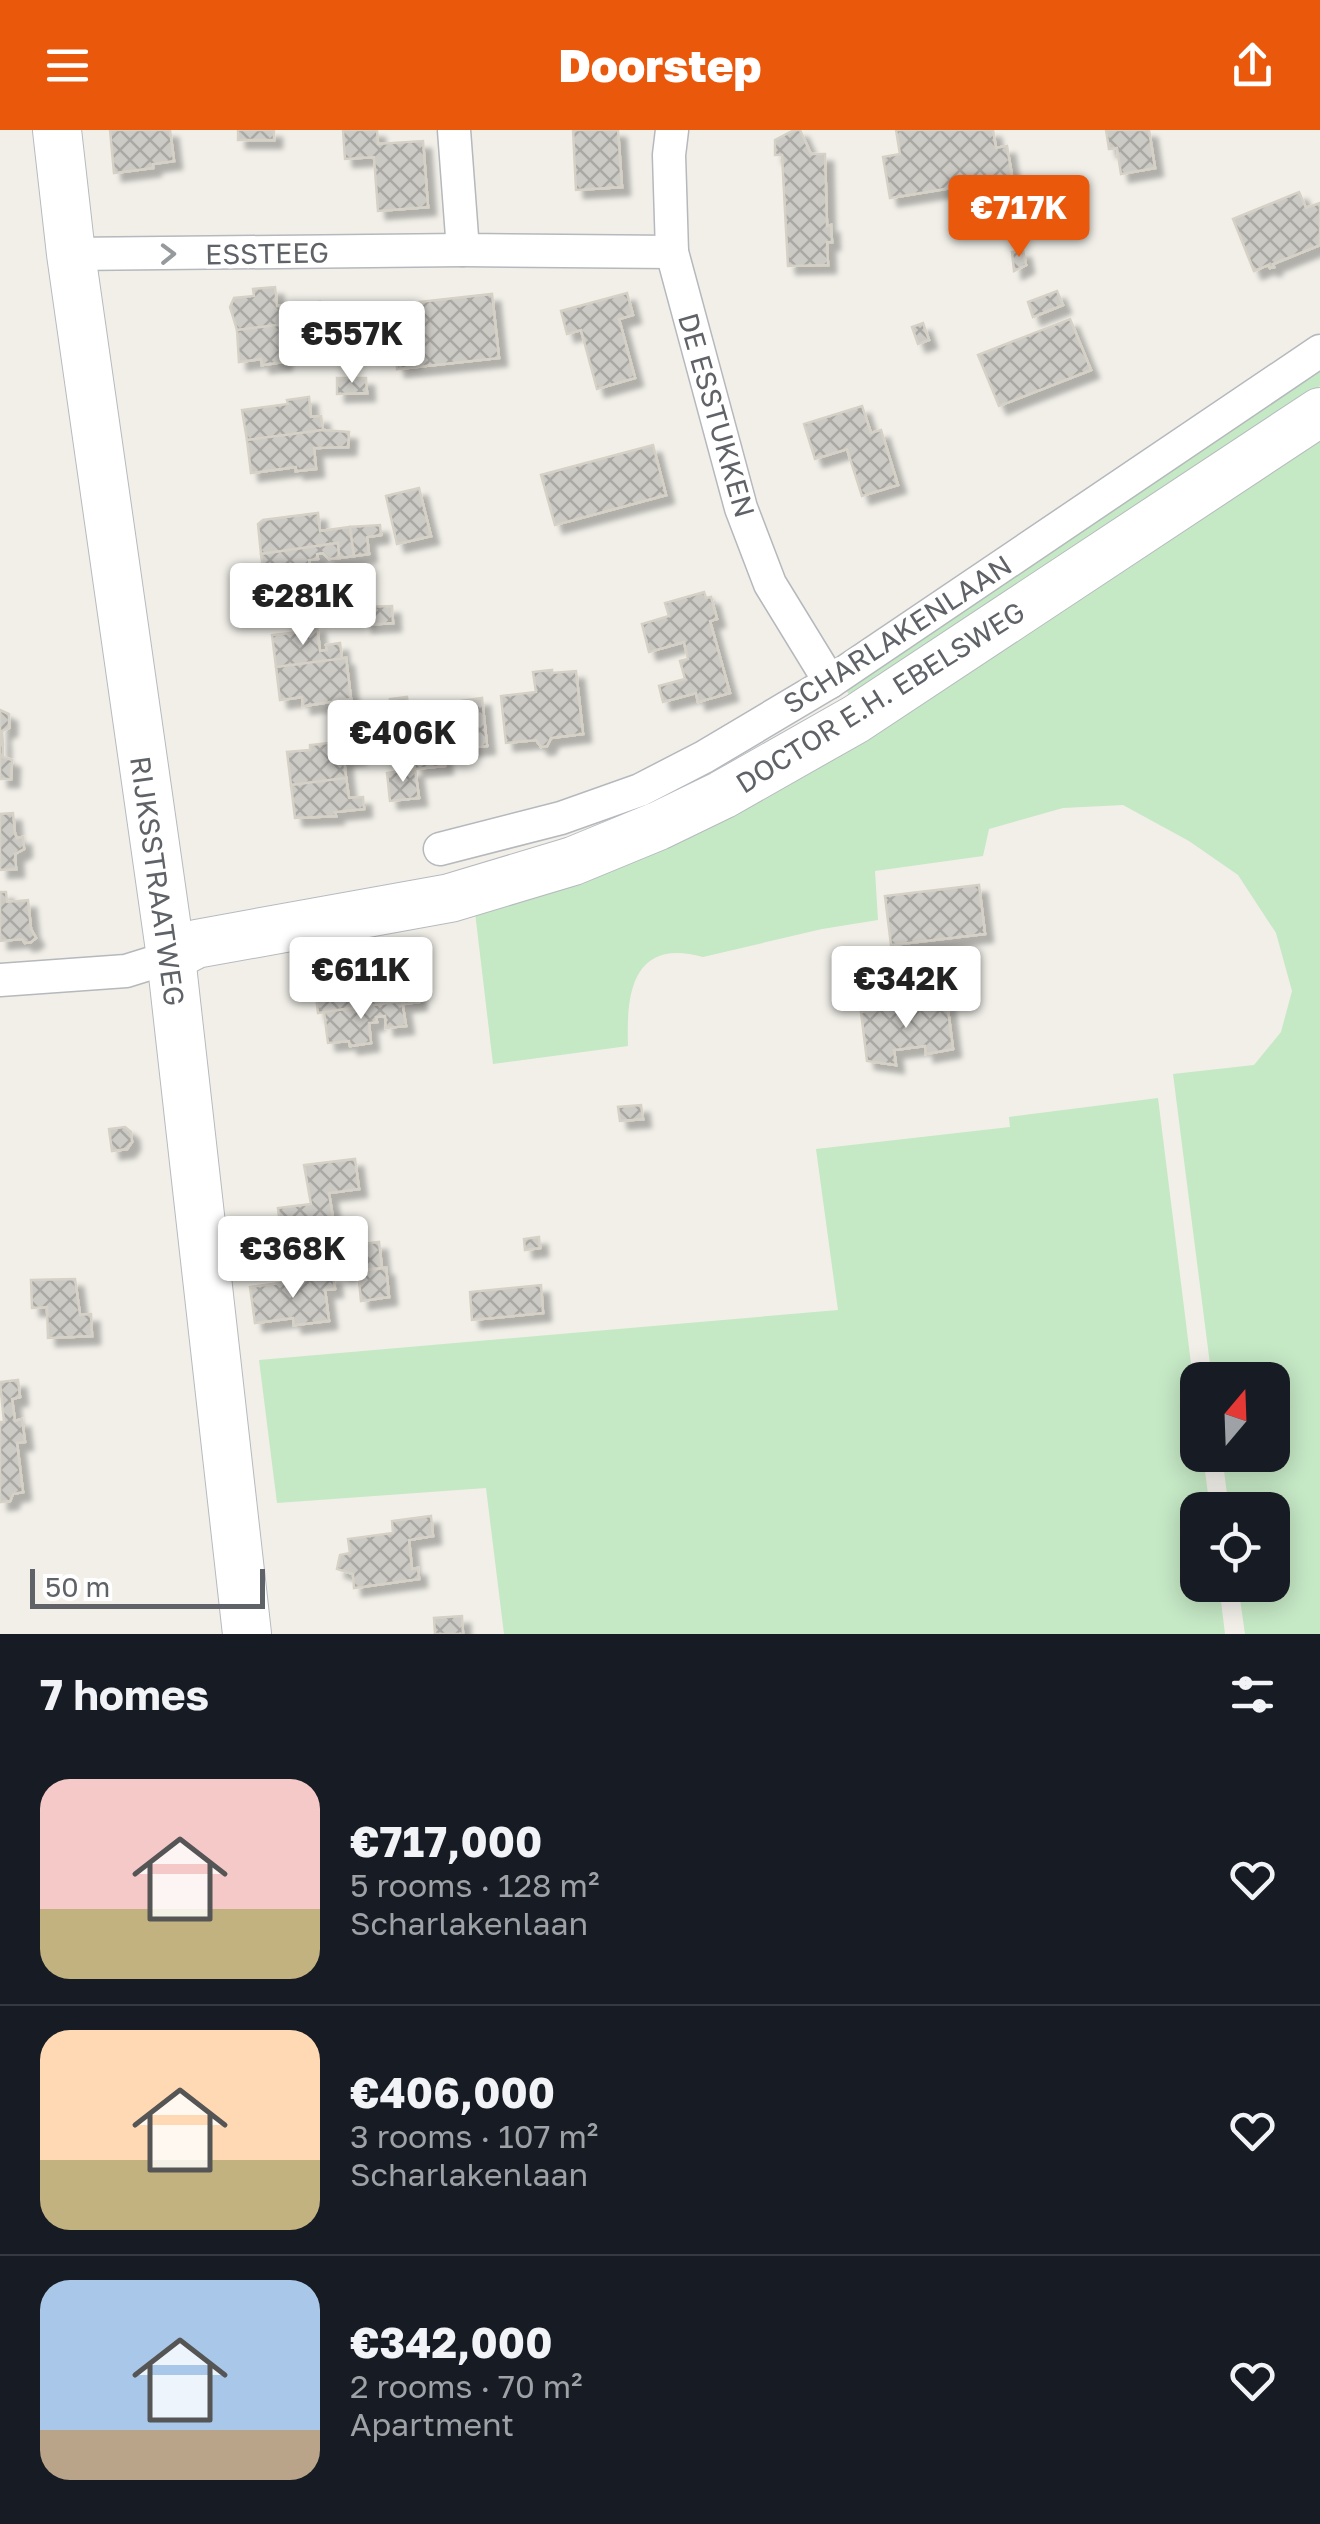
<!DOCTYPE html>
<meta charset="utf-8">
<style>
body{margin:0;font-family:"Golos Text",sans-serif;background:#242831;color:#f1f3f6;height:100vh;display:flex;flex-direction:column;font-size:38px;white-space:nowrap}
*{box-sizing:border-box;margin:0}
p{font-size:32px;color:#9ea1a6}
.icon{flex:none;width:55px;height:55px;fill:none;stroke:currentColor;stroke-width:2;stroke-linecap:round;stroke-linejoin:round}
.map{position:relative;height:1504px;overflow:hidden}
.drawer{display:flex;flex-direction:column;background:#171b24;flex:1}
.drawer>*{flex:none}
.needle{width:65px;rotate:19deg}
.fabs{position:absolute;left:1180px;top:1232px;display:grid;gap:20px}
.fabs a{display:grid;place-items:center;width:110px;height:110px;border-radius:20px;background:#171b24;box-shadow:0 5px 25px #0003;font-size:50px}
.scale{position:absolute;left:30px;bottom:25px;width:235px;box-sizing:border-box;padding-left:10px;border:5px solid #5f6368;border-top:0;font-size:28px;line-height:35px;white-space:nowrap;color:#5f6368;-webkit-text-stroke:8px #fff;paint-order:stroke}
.price{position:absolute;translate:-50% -85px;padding:0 22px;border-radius:10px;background:#fff;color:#222;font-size:32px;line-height:65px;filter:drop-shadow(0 2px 5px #0008)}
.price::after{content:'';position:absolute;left:50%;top:60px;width:30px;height:22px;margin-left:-15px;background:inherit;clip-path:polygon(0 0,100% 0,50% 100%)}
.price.current{background:#ea580c;color:#fff}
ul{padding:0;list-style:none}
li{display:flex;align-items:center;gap:30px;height:250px;padding:0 40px}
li+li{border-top:2px solid #363941}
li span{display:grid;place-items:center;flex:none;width:280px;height:200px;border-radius:30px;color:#555}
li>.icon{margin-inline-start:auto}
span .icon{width:120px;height:120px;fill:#fffc;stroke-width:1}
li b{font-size:42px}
h2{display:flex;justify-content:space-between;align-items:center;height:120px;padding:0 40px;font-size:42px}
header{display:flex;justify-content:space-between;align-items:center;height:130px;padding:0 40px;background:#ea580c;color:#fff;font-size:45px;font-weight:800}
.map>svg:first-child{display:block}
.green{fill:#c5e8c5}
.building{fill:url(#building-cross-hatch);stroke:#d6d1c6;stroke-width:2.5;filter:url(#shadow)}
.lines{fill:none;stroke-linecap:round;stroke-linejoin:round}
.minor-casing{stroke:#b5b8bc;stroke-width:35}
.secondary-casing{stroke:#b6babf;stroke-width:50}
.minor{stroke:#fff;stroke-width:32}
.secondary{stroke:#fff;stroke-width:48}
.oneway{stroke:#979a9d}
.labels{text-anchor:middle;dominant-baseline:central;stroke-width:8;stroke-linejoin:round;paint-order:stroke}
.street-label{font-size:28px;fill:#5f6368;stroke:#fff}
</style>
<header><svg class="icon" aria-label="menu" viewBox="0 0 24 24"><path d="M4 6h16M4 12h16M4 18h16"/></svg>Doorstep<svg class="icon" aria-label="share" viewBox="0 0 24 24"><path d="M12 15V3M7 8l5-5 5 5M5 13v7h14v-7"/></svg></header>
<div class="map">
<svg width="1320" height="1504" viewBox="0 0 1320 1504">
<defs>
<pattern id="building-cross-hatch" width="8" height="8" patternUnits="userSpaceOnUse" patternTransform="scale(2.5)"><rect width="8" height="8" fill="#cccac5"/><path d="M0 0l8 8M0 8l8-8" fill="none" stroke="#a9a8a4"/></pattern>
<filter id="shadow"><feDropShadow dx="8" dy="8" stdDeviation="2.5" flood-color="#0004"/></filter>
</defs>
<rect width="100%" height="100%" fill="#f1efe8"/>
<!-- green -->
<g class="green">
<polygon points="1320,233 1320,256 851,568 845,558"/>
<path d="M1320,310V1504H1245L1238,1455H1272V1380H1229L1222,1325H1272V1250H1212L1173,944L1254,935L1281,902L1292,861L1276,803L1238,745L1189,711L1123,675L1063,678L989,699L983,726L875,741L878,790L822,799L703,827C633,808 626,862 628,916L493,934L475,782Z"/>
<polygon points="1158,968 1197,1282 1198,1325 1203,1325 1210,1380 1198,1380 1198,1455 1219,1455 1225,1504 504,1504 486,1358 277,1373 259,1230 838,1180 816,1019 1010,997 1009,987"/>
</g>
<!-- building -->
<g class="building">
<polygon points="110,0 170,0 174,31 153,34 153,38 114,43"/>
<rect x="238" y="0" width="36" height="10"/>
<polygon points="343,0 377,0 378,14 423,11 428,77 378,81 374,27 345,29"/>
<polygon points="573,0 618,0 622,57 576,60"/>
<polygon points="794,0 800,0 811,24 825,24 827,96 831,95 832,112 827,112 828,135 788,136 782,25 775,25 775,10"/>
<polygon points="896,0 993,0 996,18 1007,16 1014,58 970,66 969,55 890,68 883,27 900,24"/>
<polygon points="1106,0 1149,0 1155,38 1121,44 1117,18 1109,19"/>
<polygon points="1299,62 1306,78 1320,73 1320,115 1273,134 1274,137 1270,138 1268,135 1254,141 1233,89"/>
<polygon points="1023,120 1026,135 1014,141 1012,122"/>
<polygon points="275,157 277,176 285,175 286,182 291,181 293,175 320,172 322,190 237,200 230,177 234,168 254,166 253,159"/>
<polygon points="1057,161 1063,175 1033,187 1028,172"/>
<polygon points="627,163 633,185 619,189 635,248 597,259 581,200 567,204 561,181"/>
<polygon points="492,164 499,228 397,239 391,175"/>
<polygon points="359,185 362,216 339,219 338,207 306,212 305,208 288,205 289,211 281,212 284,232 262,235 261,229 239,232 237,200"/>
<polygon points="1070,189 1091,240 999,276 978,225"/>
<polygon points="923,193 929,210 918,214 912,197"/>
<polygon points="337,248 366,248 367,263 337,264"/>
<polygon points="309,267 311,287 321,286 323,300 247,310 242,280 288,274 287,270"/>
<polygon points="862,276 871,303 881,300 898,355 862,366 847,319 815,329 804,294"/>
<polygon points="323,300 349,302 348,317 314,318 316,339 296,341 296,337 251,343 247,310"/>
<polygon points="653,315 666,365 555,395 541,345"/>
<polygon points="419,358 431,406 397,414 386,366"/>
<polygon points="318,383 320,401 350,397 354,426 339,428 338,413 261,424 258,394 263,390"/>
<polygon points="380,395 381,405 367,407 369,424 354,426 350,397"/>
<polygon points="338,413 339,428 329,429 323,423 317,424 318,429 309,430 312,450 269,456 265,454 261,424"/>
<polygon points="704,462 706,468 711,467 717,489 710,491 730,563 698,572 696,563 663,572 659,556 685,549 680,531 688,529 684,512 649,522 642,494 669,486 665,473"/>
<polygon points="392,476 393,493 364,495 363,477"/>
<polygon points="317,495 320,521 327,520 326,515 340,513 342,529 276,537 272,505 299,502 299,497"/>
<polygon points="346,528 351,569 303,576 302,567 280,570 276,537"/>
<polygon points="552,540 552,543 576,541 583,604 551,608 547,616 541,617 536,610 506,613 501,566 536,562 533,542"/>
<polygon points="407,567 409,585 392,587 390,569"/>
<polygon points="482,568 487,616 459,619 457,605 450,600 447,573"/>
<polygon points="447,573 450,600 440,601 434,595 437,585 433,574"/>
<polygon points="413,576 437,585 434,595 409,586"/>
<polygon points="0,580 9,584 9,598 2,601 3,614 0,614"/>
<polygon points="409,586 439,597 441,613 412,615"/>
<polygon points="328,613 329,617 357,614 358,626 344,628 346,648 291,655 287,622 310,620 310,615"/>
<polygon points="441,613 445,636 415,639 412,615"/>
<polygon points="0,614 3,614 3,627 12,630 11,649 0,649"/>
<polygon points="415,639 419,668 390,671 387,643"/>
<polygon points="346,648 349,668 363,667 364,679 335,682 336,686 295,688 291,655"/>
<polygon points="13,683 15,704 17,708 23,707 24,719 15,724 16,739 0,740 0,684"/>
<polygon points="979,755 985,804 891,815 885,766"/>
<polygon points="0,762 6,762 7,772 28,770 31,799 36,808 31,812 25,813 22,809 0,811"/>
<polygon points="362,843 363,858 373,857 374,862 381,861 380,849 399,846 402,871 318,883 314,849"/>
<polygon points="416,855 419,872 403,874 401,857"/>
<polygon points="402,871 406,896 386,898 385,886 376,887 377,892 369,893 371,913 350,916 349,911 328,913 324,882"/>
<polygon points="947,872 953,919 926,924 925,916 894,920 896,935 867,931 861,882"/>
<polygon points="641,975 643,989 620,991 618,977"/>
<polygon points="125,997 131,1002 132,1012 127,1019 112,1021 109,999"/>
<polygon points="355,1029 359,1059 329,1063 338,1120 247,1131 242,1092 279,1087 278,1078 311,1074 304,1035"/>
<polygon points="539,1107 540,1118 525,1120 524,1109"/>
<polygon points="379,1112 382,1138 341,1142 338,1117"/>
<polygon points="386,1138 389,1167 361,1171 358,1141"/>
<polygon points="333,1146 335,1159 325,1160 329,1191 294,1195 293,1188 255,1193 250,1157"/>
<polygon points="75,1149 80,1185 91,1184 92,1206 48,1208 47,1177 32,1178 31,1150"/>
<polygon points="541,1155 543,1183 472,1190 470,1162"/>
<polygon points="18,1250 20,1267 12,1269 15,1291 22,1289 25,1312 17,1313 23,1362 13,1364 10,1371 0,1372 0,1292 4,1292 0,1252"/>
<polygon points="431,1386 433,1406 409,1410 412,1439 418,1438 419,1449 354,1458 353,1444 337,1439 340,1425 350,1423 348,1409 393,1403 392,1391"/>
<polygon points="462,1486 463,1504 435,1504 434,1488"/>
</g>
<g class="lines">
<defs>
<g id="minor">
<polyline points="454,0 463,120 672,122"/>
<polyline points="672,0 669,25 672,122 741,378 770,454 830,552"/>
<polyline points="71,124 463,120"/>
<polyline points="440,719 561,688 640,660 704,627 830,552 1320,221"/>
<polyline points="0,850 126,841 171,827"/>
</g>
<g id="secondary">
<polyline points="57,0 71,124 171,827 247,1504"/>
<polyline points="171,827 196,814 450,768 573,731 658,696 722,665 856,589 1320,282"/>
</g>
</defs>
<!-- minor casing -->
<use href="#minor" class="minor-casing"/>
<!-- secondary casing -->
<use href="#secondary" class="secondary-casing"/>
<!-- minor -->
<use href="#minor" class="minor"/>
<!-- secondary -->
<use href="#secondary" class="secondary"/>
</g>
<!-- one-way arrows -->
<defs><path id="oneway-chevron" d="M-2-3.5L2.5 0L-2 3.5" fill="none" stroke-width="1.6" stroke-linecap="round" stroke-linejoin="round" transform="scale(2.5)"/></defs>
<use class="oneway" href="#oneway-chevron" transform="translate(168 124) rotate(-1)"/>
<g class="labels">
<!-- street labels -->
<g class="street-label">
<text transform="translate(267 123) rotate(-1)">ESSTEEG</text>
<text transform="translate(717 285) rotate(74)">DE ESSTUKKEN</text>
<text transform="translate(897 504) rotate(-33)">SCHARLAKENLAAN</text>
<text transform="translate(880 567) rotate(-32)">DOCTOR E.H. EBELSWEG</text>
<text transform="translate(158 751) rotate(82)">RIJKSSTRAATWEG</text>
</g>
</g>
</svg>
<div class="fabs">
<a><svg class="needle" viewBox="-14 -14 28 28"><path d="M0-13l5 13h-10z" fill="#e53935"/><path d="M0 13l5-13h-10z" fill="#9ea1a6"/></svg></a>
<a><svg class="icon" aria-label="locate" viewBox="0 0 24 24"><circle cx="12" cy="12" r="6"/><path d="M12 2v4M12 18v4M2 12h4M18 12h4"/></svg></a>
</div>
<div class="scale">50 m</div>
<b class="price current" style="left:1019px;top:130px">€717K</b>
<b class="price" style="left:352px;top:256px">€557K</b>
<b class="price" style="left:303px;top:518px">€281K</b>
<b class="price" style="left:403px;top:655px">€406K</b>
<b class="price" style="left:361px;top:892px">€611K</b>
<b class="price" style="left:906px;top:901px">€342K</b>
<b class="price" style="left:293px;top:1171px">€368K</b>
</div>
<section class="drawer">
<h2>7 homes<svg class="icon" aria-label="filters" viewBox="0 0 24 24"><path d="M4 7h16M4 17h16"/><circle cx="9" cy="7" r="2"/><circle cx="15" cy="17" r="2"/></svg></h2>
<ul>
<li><span style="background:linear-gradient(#f6c9c9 65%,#c2b280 0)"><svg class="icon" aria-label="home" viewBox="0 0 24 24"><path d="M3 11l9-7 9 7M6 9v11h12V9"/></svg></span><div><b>€717,000</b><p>5 rooms · 128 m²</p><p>Scharlakenlaan</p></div><svg class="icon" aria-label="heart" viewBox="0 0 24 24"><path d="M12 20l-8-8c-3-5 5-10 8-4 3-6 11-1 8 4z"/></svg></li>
<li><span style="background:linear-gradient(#ffd9b3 65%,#c2b280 0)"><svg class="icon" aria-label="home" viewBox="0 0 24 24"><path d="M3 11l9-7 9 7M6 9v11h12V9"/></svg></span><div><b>€406,000</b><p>3 rooms · 107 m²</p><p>Scharlakenlaan</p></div><svg class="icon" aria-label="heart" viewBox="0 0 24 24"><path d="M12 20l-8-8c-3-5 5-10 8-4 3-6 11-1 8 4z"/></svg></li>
<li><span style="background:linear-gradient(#a9c7e8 75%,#b9a48a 0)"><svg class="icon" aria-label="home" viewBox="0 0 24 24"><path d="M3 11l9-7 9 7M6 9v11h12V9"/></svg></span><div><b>€342,000</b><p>2 rooms · 70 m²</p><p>Apartment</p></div><svg class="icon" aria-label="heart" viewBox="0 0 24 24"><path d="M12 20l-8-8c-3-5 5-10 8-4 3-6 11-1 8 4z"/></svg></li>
</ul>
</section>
